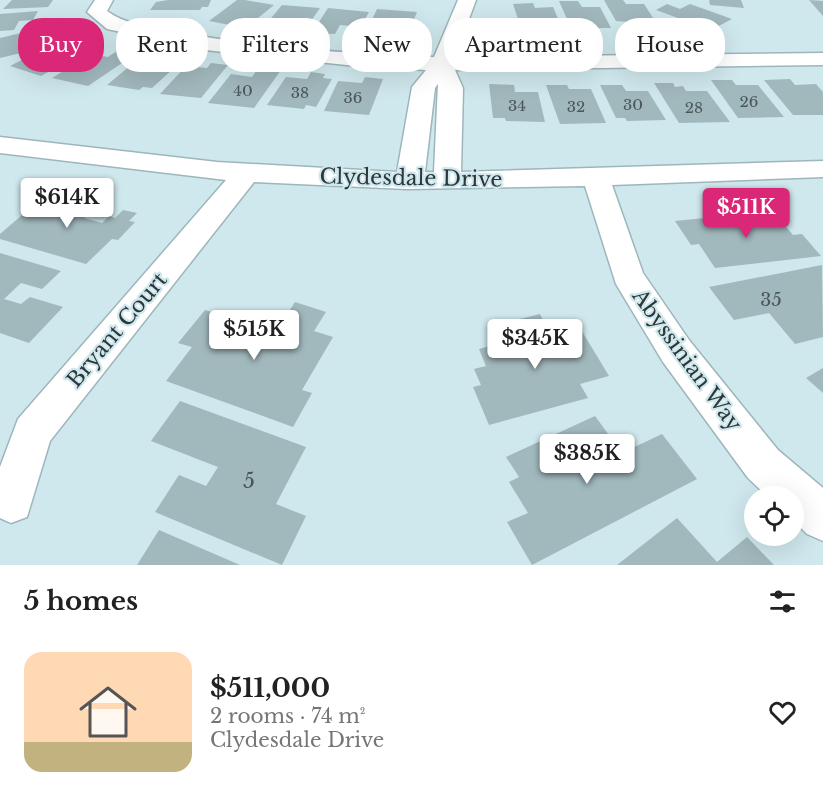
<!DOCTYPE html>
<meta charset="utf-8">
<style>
body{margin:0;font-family:"Libre Baskerville",serif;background:#f6f6f6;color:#222;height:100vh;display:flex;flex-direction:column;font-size:22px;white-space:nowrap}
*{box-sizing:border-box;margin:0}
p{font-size:20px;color:#767676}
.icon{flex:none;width:33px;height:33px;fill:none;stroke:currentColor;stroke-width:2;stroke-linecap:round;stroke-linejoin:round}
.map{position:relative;height:565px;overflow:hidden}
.details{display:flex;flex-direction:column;background:#fff;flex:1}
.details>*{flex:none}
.guide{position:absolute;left:18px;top:18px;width:788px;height:54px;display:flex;gap:12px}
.controls{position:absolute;left:744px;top:486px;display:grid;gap:12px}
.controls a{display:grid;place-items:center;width:60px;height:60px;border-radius:50%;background:#fff;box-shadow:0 6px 24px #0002;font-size:30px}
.price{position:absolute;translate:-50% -51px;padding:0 14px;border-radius:6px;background:#fff;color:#222;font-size:20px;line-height:39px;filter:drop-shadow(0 2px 3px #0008)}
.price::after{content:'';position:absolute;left:50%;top:36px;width:18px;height:14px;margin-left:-9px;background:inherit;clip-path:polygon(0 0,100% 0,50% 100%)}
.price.active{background:#db2777;color:#fff}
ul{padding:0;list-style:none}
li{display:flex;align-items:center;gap:18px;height:150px;padding:0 24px}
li+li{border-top:2px solid #e0e0e0}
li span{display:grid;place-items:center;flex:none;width:168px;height:120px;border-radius:18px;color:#555}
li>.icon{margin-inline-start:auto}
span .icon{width:72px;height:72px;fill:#fffc;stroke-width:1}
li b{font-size:26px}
h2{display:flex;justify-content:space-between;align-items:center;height:72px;padding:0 24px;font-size:26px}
.tag{padding:0 21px;border-radius:24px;background:#fff;box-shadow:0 6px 24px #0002;font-size:21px;line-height:54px}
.tag.active{background:#db2777;color:#fff}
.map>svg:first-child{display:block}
.building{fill:#a1b8bd}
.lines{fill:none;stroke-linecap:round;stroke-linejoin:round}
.street-casing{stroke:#9eb6bb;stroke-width:3}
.street{fill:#fff;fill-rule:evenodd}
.labels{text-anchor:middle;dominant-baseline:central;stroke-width:4.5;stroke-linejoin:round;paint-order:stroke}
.far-number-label{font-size:15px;fill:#4a5659}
.number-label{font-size:18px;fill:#4a5659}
.street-label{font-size:21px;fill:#2d3638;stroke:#cfe8ed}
.near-number-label{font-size:21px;fill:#4a5659}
</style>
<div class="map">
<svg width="823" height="565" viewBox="0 0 823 565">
<rect width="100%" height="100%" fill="#cfe8ed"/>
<!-- building -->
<g class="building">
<polygon points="12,0 53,0 48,7 3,9"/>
<polygon points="168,0 211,0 208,7 202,7 200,10 150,10 156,2"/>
<polygon points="237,0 245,0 274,5 253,22 237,19 230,25 209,21"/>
<polygon points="604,0 623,0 626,4 644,4 657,24 616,21"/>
<polygon points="709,0 741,0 744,8 710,5"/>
<polygon points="809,0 823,1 823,16"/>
<polygon points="559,1 578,1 582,7 600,7 611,28 571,28"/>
<polygon points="533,3 535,8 553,7 562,28 530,28 528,25 520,25 513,4"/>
<polygon points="667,4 680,9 690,4 732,19 711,30 656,10"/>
<polygon points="282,5 320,8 304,31 283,29 286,25 267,23"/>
<polygon points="328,8 369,12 361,27 340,25 335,34 312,33"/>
<polygon points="377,9 417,12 406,39 390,38 392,34 385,34 388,30 368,28"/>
<polygon points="38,11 33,20 19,21 14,30 0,31 0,14"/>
<polygon points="42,28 47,37 22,44 25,52 0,58 0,38"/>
<polygon points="56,42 71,47 78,43 93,47 41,76 10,66"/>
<polygon points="120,49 137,53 88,86 52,78 91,54 108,57"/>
<polygon points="164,57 184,59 152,88 143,87 139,90 107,85 137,60 157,63"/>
<polygon points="211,63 228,65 201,98 160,94 186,66 207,68"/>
<polygon points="259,67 281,70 254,108 208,103 231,74 252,77"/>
<polygon points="311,72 325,74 323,78 332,79 316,107 306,105 304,109 267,105 286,77 307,79"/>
<polygon points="365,77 383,79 369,115 324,111 338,81 362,83"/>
<polygon points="790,79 795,85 816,84 823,92 823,115 793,115 764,80"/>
<polygon points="711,80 732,80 736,85 758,85 784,117 738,118"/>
<polygon points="654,83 673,83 675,87 683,86 686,91 707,91 730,122 679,123"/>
<polygon points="489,84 514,85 515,92 538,92 545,122 506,121 505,118 493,118"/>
<polygon points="546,85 567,85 569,89 591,89 606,123 560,124"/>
<polygon points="600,85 622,85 626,91 648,91 666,120 627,121 625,118 616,118"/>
<polygon points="57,192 100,203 84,218 102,223 109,216 115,218 123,210 137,213 129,221 135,222 118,240 112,239 86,264 0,239 0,234 22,215 27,217"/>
<polygon points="773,211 793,235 802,234 821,256 715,268 699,244 691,245 675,221"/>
<polygon points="0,253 61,271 42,289 21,283 4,299 21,304 30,297 63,307 29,343 0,333"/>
<polygon points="822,265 823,337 795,344 769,313 734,320 709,287"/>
<polygon points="295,302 326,312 314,331 333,337 302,390 312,393 293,427 166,381 192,347 178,343 205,310 239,320 247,310 283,321"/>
<polygon points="540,314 548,330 577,323 609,376 580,384 588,398 489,425 473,387 481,385 474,369 486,366 479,349 512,340 504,323"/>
<polygon points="823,368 823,393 806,378"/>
<polygon points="180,401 306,447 276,504 306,516 282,565 155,512 179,475 206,486 218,467 151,441"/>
<polygon points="595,416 622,453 662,434 697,479 532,565 507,522 528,513 509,482 519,477 506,457"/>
<polygon points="677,518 717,562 747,537 774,565 617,565"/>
<polygon points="159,530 240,565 137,565"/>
</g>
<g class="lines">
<defs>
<path id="street" d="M95,0H113L107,11C125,24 146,26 168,30C255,48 345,53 434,57L458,0H476L455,57L823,53V65L455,70L463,88L461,172L823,161V177L612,185L643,273L689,340L778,450L823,488V541L807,534L794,521V496H767L748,478L663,362L616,284L585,186L407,189L254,182L50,441L27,517L11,523L0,518V467L18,419L226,180L0,153V137L217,162L397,172L412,87L426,70L356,66L205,50L107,29L87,12ZM438,84L434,172H425L435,88Z"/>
</defs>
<!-- street casing -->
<use href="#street" class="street-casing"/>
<!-- street -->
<use href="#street" class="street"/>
</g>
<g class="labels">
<!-- far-number labels -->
<g class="far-number-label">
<text x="243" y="90">40</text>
<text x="300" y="92">38</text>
<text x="353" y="97">36</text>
<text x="749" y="101">26</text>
<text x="633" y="104">30</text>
<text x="517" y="105">34</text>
<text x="576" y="106">32</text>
<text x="694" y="107">28</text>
</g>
<!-- number labels -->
<g class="number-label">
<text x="771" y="300">35</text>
</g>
<!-- street labels -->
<g class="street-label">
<text transform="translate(411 178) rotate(1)">Clydesdale Drive</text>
<text transform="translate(117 330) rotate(-50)">Bryant Court</text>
<text transform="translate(687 360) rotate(54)">Abyssinian Way</text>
</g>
<!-- near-number labels -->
<g class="near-number-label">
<text x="249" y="481">5</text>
</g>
</g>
</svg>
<div class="controls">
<a><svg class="icon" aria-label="locate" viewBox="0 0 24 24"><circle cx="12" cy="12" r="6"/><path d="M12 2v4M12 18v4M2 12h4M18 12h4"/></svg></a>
</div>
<b class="price" style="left:67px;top:229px">$614K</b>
<b class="price active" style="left:746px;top:239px">$511K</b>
<b class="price" style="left:254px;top:361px">$515K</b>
<b class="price" style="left:535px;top:370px">$345K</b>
<b class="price" style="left:587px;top:485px">$385K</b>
<div class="guide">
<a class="tag active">Buy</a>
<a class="tag">Rent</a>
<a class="tag">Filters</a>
<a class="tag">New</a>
<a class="tag">Apartment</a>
<a class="tag">House</a>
</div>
</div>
<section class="details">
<h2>5 homes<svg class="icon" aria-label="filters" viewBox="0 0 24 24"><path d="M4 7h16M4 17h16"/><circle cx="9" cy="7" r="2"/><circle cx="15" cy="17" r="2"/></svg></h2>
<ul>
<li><span style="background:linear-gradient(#ffd9b3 75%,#c2b280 0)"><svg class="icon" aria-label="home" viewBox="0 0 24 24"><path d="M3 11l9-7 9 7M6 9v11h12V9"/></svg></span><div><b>$511,000</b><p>2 rooms · 74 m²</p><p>Clydesdale Drive</p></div><svg class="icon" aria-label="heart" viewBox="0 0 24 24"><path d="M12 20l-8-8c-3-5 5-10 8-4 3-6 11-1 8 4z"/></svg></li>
</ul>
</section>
